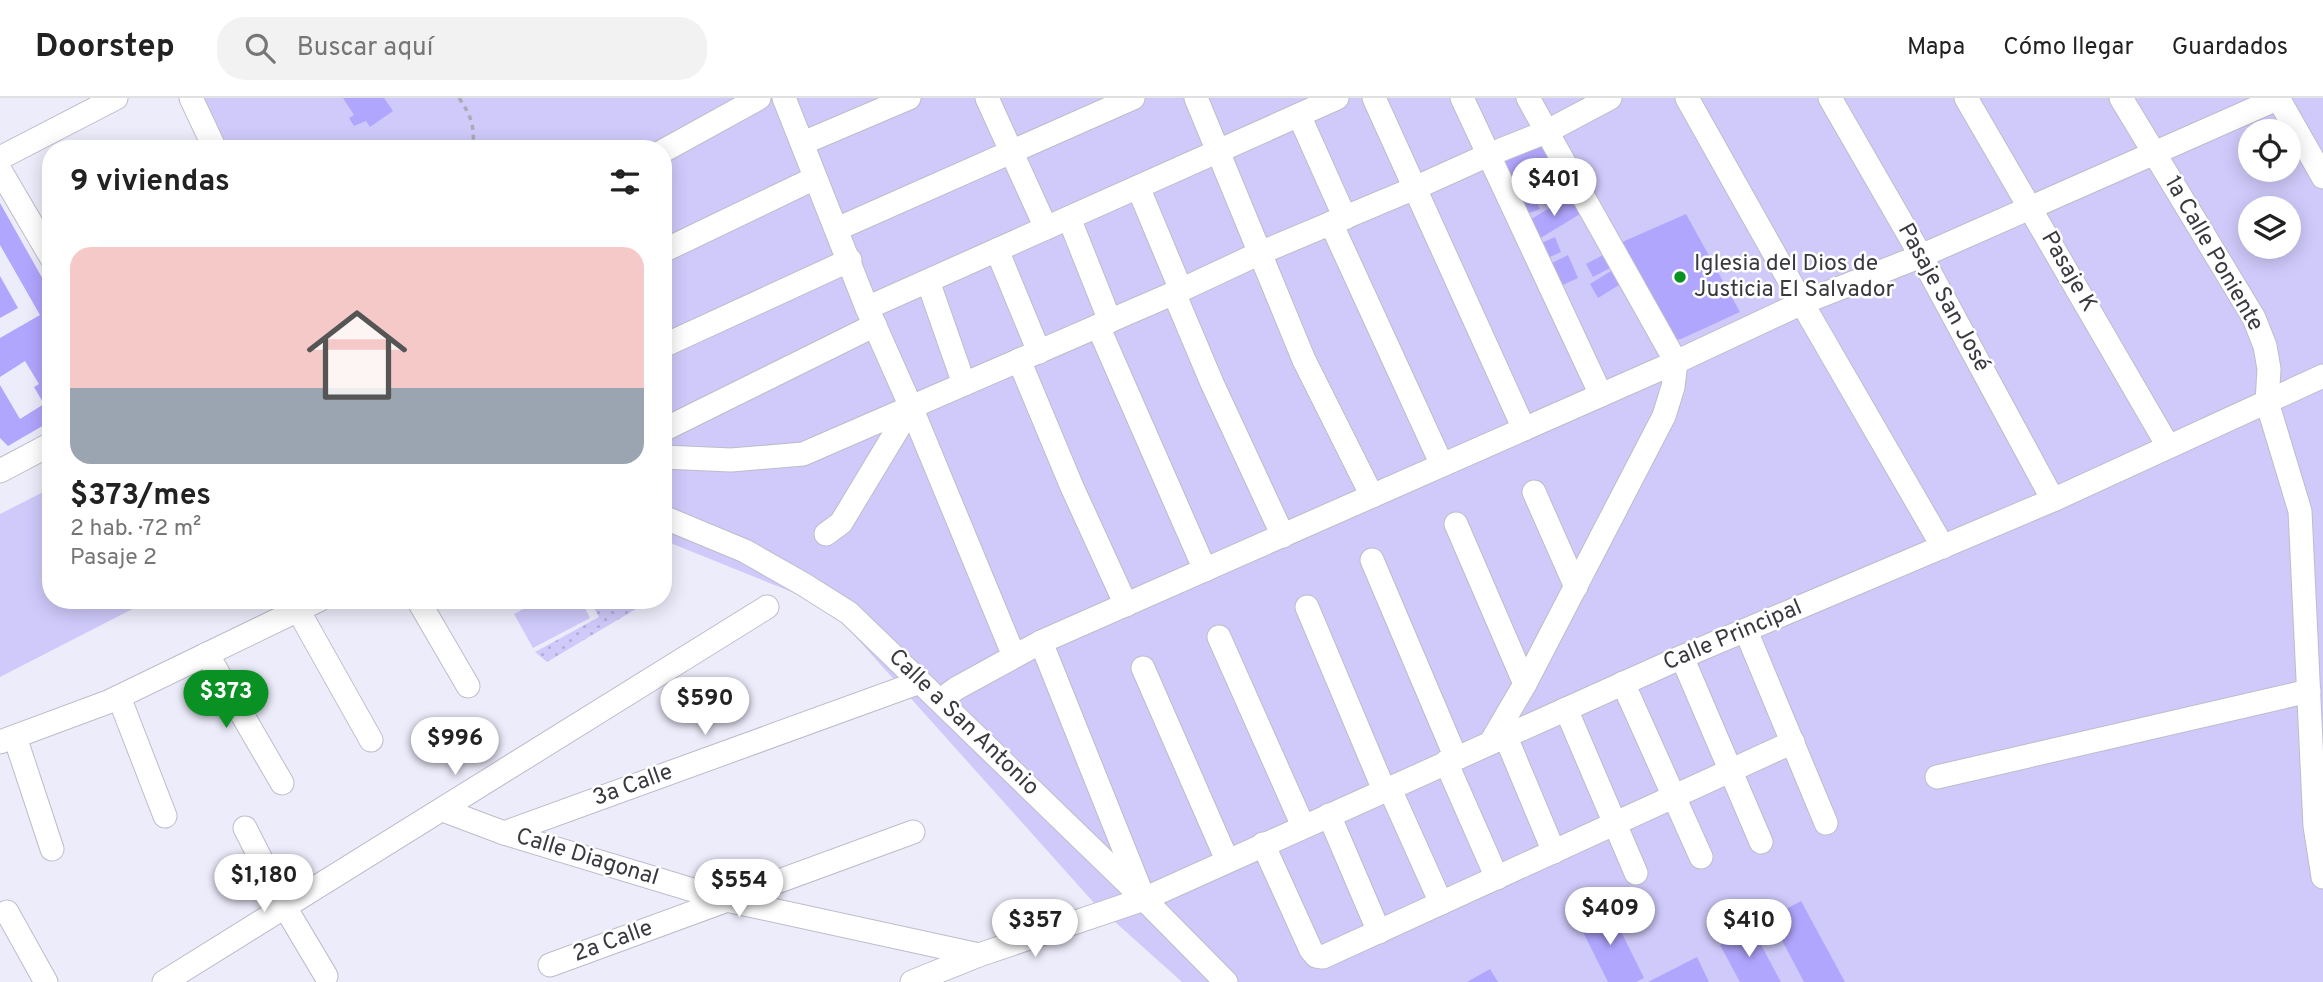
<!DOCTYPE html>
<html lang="es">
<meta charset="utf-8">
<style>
body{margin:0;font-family:Overpass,sans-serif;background:#f2f2f2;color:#222;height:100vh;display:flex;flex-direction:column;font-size:26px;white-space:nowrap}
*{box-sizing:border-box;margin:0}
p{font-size:23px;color:#767676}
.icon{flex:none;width:38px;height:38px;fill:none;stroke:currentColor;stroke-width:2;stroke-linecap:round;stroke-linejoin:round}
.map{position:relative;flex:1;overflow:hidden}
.panel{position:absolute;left:42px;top:42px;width:630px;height:469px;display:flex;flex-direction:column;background:#fff;border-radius:28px;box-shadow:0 4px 18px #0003}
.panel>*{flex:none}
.tools{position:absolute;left:2238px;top:21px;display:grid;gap:14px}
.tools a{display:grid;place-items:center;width:63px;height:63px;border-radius:50%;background:#fff;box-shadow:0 4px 18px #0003;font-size:35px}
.price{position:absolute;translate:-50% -60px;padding:0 16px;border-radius:24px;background:#fff;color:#222;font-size:23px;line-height:46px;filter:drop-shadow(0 2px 4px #0008)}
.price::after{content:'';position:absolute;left:50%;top:42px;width:21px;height:16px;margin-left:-10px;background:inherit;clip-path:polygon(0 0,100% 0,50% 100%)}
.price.active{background:#099124;color:#fff}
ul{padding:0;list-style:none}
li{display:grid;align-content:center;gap:14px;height:371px;padding:0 28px}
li+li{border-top:2px solid #e0e0e0}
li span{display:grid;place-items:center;height:217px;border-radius:21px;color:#555}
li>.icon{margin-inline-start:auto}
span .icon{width:126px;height:126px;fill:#fffc;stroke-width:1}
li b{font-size:30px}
h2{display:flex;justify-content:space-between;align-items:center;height:84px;padding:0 28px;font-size:30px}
header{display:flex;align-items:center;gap:42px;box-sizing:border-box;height:98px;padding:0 35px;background:#fff;border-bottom:2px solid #e0e0e0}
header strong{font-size:33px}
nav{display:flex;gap:38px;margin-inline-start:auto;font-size:24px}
.search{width:490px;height:63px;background:#f2f2f2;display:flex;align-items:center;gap:18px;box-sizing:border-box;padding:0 24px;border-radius:28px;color:#767676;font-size:26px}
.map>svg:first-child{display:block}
.grass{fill:url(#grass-dots)}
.park{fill:#cfcafa;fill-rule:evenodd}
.building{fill:#b1a6fe}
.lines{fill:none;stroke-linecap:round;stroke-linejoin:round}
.minor-casing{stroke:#bdbcca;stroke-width:25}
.path{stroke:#abaab5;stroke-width:3.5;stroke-dasharray:5 5;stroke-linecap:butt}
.minor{stroke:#fff;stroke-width:23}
.poi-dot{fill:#099124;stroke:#fff;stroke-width:2.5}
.labels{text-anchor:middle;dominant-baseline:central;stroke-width:5;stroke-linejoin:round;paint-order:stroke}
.street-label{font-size:23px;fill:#3a393f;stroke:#fff}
.poi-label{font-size:23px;fill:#3a393f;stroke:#fff;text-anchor:start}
</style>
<header>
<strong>Doorstep</strong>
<div class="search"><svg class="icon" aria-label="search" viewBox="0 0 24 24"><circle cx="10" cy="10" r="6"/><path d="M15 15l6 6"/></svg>Buscar aquí</div>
<nav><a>Mapa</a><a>Cómo llegar</a><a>Guardados</a></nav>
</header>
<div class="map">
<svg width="2323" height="884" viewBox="0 0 2323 884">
<defs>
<pattern id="grass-dots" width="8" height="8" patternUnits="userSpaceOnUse" patternTransform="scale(1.75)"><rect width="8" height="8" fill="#cfcafa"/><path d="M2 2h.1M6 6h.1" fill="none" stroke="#b2aed7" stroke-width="1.8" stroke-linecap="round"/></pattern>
</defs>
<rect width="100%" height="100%" fill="#edecfb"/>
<!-- grass -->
<polygon class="grass" points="589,502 651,502 547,564 535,554 599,519"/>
<!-- park -->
<g class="park">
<path d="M199,0H2323V884H1182L1095,806L829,509L663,442V51H226ZM2250,33H2289V72H2250ZM2250,110H2289V149H2250Z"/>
<polygon points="51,390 51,502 150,502 0,579 0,416"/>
<polygon points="540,502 581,502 590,520 533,550 514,516"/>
</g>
<!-- building -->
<g class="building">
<polygon points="343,0 384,0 393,13 370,29 366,23 354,28 349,20 354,17"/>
<polygon points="1540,42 1557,68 1536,82 1529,72 1509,84 1499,68"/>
<polygon points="1560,72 1571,91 1544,107 1532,89"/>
<polygon points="1532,95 1540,111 1522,118 1515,102"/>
<polygon points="1569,98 1580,116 1539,141 1528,123"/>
<polygon points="0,105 45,185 51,188 51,201 43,216 51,231 51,323 8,348 0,340 0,287 20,321 44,306 34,289 39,286 25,263 0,279 0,240 40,217 0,147"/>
<polygon points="1686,116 1740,214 1681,241 1676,242 1620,145"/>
<polygon points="1555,139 1561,154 1543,162 1537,147"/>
<polygon points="1605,156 1612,169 1593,179 1586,166"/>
<polygon points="1568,157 1578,180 1556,190 1546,168"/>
<polygon points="1611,173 1619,187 1598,200 1590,186"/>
<polygon points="0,178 18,210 0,220"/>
<polygon points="1801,803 1845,884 1804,884 1770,820"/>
<polygon points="1608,807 1644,880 1636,884 1608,884 1577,822"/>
<polygon points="1752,830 1781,884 1740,884 1720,847"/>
<polygon points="1697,859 1709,884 1648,884"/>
<polygon points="1490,871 1498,884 1467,884"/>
</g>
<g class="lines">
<defs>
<g id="minor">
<polyline points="191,0 215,51"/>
<polyline points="784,0 867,210 911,309 1014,558"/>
<polyline points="987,0 1046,130"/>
<polyline points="1196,0 1304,262 1372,398"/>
<polyline points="1374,0 1524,331"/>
<polyline points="1462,0 1601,297"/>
<polyline points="1687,0 1802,205 1943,449"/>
<polyline points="1830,0 1921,158 2053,402"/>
<polyline points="1966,0 2168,348"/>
<polyline points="2121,0 2254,220 2265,248 2269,271 2267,304 2300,413 2315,728 2323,779"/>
<polyline points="2278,0 2323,79"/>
<polyline points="1299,17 1345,120"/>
<polyline points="803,45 909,0"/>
<polyline points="663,53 759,0"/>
<polyline points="0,60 116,0"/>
<polyline points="0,72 51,159"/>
<polyline points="1138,89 1181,192"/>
<polyline points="1069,120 1110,223"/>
<polyline points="1331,125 1442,367"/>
<polyline points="837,131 1133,0"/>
<polyline points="997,152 1039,254"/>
<polyline points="663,153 815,80"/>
<polyline points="928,183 964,286"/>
<polyline points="1174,195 1212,285 1283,438"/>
<polyline points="867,210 1337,0"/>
<polyline points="1098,228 1205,472"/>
<polyline points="663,248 850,162"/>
<polyline points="1019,262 1072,389 1126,507"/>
<polyline points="663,332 875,227"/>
<polyline points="663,359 731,362 803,356 1181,192 1260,155 1415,90 1488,57 1546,34 1610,0"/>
<polyline points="0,373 51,346"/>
<polyline points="1534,394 1576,489"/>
<polyline points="663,419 745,453 803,486 849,515 1144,801 1226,884"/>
<polyline points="1456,426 1525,586"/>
<polyline points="826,436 841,425 911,309"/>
<polyline points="1372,462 1456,660"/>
<polyline points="418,502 468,588"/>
<polyline points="1307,509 1384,692"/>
<polyline points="298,512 371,642"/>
<polyline points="1746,533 1826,725"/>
<polyline points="1219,539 1303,728"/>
<polyline points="1041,544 1140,791"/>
<polyline points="207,556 282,685"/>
<polyline points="1682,559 1761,744"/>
<polyline points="1143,570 1227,762"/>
<polyline points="1623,585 1701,759"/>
<polyline points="119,599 165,718"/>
<polyline points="944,606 950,595 957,590 1041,544 1676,264 1802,205 1921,158 2279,0"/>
<polyline points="1566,611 1636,775"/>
<polyline points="1505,637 1554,754"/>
<polyline points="15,639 52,751"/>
<polyline points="0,644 108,604 319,502"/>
<polyline points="1491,644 1525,586 1664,318 1673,289 1676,264 1528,0"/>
<polyline points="1446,664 1497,780"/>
<polyline points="1937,679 2309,593"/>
<polyline points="1389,689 1441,805"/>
<polyline points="443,712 504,735 726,802 979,857"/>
<polyline points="1329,717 1379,834"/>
<polyline points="245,730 285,809 326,878"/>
<polyline points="504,735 920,584"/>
<polyline points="1263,746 1311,852 1316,858 1323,859 1793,644"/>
<polyline points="7,814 46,884"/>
<polyline points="550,867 913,734"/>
<polyline points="164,884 767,509"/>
<polyline points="912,884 979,857 1144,801 1682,559 2053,402 2323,278"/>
</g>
</defs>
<!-- minor casing -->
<use href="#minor" class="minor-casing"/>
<!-- path -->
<path class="path" d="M459,0C471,17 476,31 472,51"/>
<!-- minor -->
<use href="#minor" class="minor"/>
</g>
<!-- markers -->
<circle class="poi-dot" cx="1680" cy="179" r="7"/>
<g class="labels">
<!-- street labels -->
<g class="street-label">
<text transform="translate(2213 156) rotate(60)">1a Calle Poniente</text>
<text transform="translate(2068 174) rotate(60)">Pasaje K</text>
<text transform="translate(1943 200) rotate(61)">Pasaje San José</text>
<text transform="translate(1733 538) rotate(-23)">Calle Principal</text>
<text transform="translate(963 625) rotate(44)">Calle a San Antonio</text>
<text transform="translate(633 688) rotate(-20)">3a Calle</text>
<text transform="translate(587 760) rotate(17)">Calle Diagonal</text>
<text transform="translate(613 844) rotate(-20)">2a Calle</text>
</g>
<!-- poi labels -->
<g class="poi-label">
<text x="1694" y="166">Iglesia del Dios de<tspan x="1694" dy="26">Justicia El Salvador</tspan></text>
</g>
</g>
</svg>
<div class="tools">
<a><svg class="icon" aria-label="locate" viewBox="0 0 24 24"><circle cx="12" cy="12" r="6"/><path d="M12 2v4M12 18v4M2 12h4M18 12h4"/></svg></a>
<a><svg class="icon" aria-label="layers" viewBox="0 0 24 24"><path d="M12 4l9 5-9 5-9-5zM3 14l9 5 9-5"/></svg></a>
</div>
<b class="price" style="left:1554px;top:120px">$401</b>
<b class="price active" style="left:226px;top:632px">$373</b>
<b class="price" style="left:705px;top:639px">$590</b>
<b class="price" style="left:455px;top:679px">$996</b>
<b class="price" style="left:264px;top:816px">$1,180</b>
<b class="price" style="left:739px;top:821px">$554</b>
<b class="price" style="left:1610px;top:849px">$409</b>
<b class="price" style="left:1035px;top:861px">$357</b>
<b class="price" style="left:1749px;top:861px">$410</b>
<section class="panel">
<h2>9 viviendas<svg class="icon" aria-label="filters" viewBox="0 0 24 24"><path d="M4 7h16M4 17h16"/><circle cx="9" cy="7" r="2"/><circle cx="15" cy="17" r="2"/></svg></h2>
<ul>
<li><span style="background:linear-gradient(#f6c9c9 65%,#9aa5b1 0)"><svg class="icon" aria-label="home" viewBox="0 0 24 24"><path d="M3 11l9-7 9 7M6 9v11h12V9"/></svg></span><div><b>$373/mes</b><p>2 hab. · 72 m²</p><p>Pasaje 2</p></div></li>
</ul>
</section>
</div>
